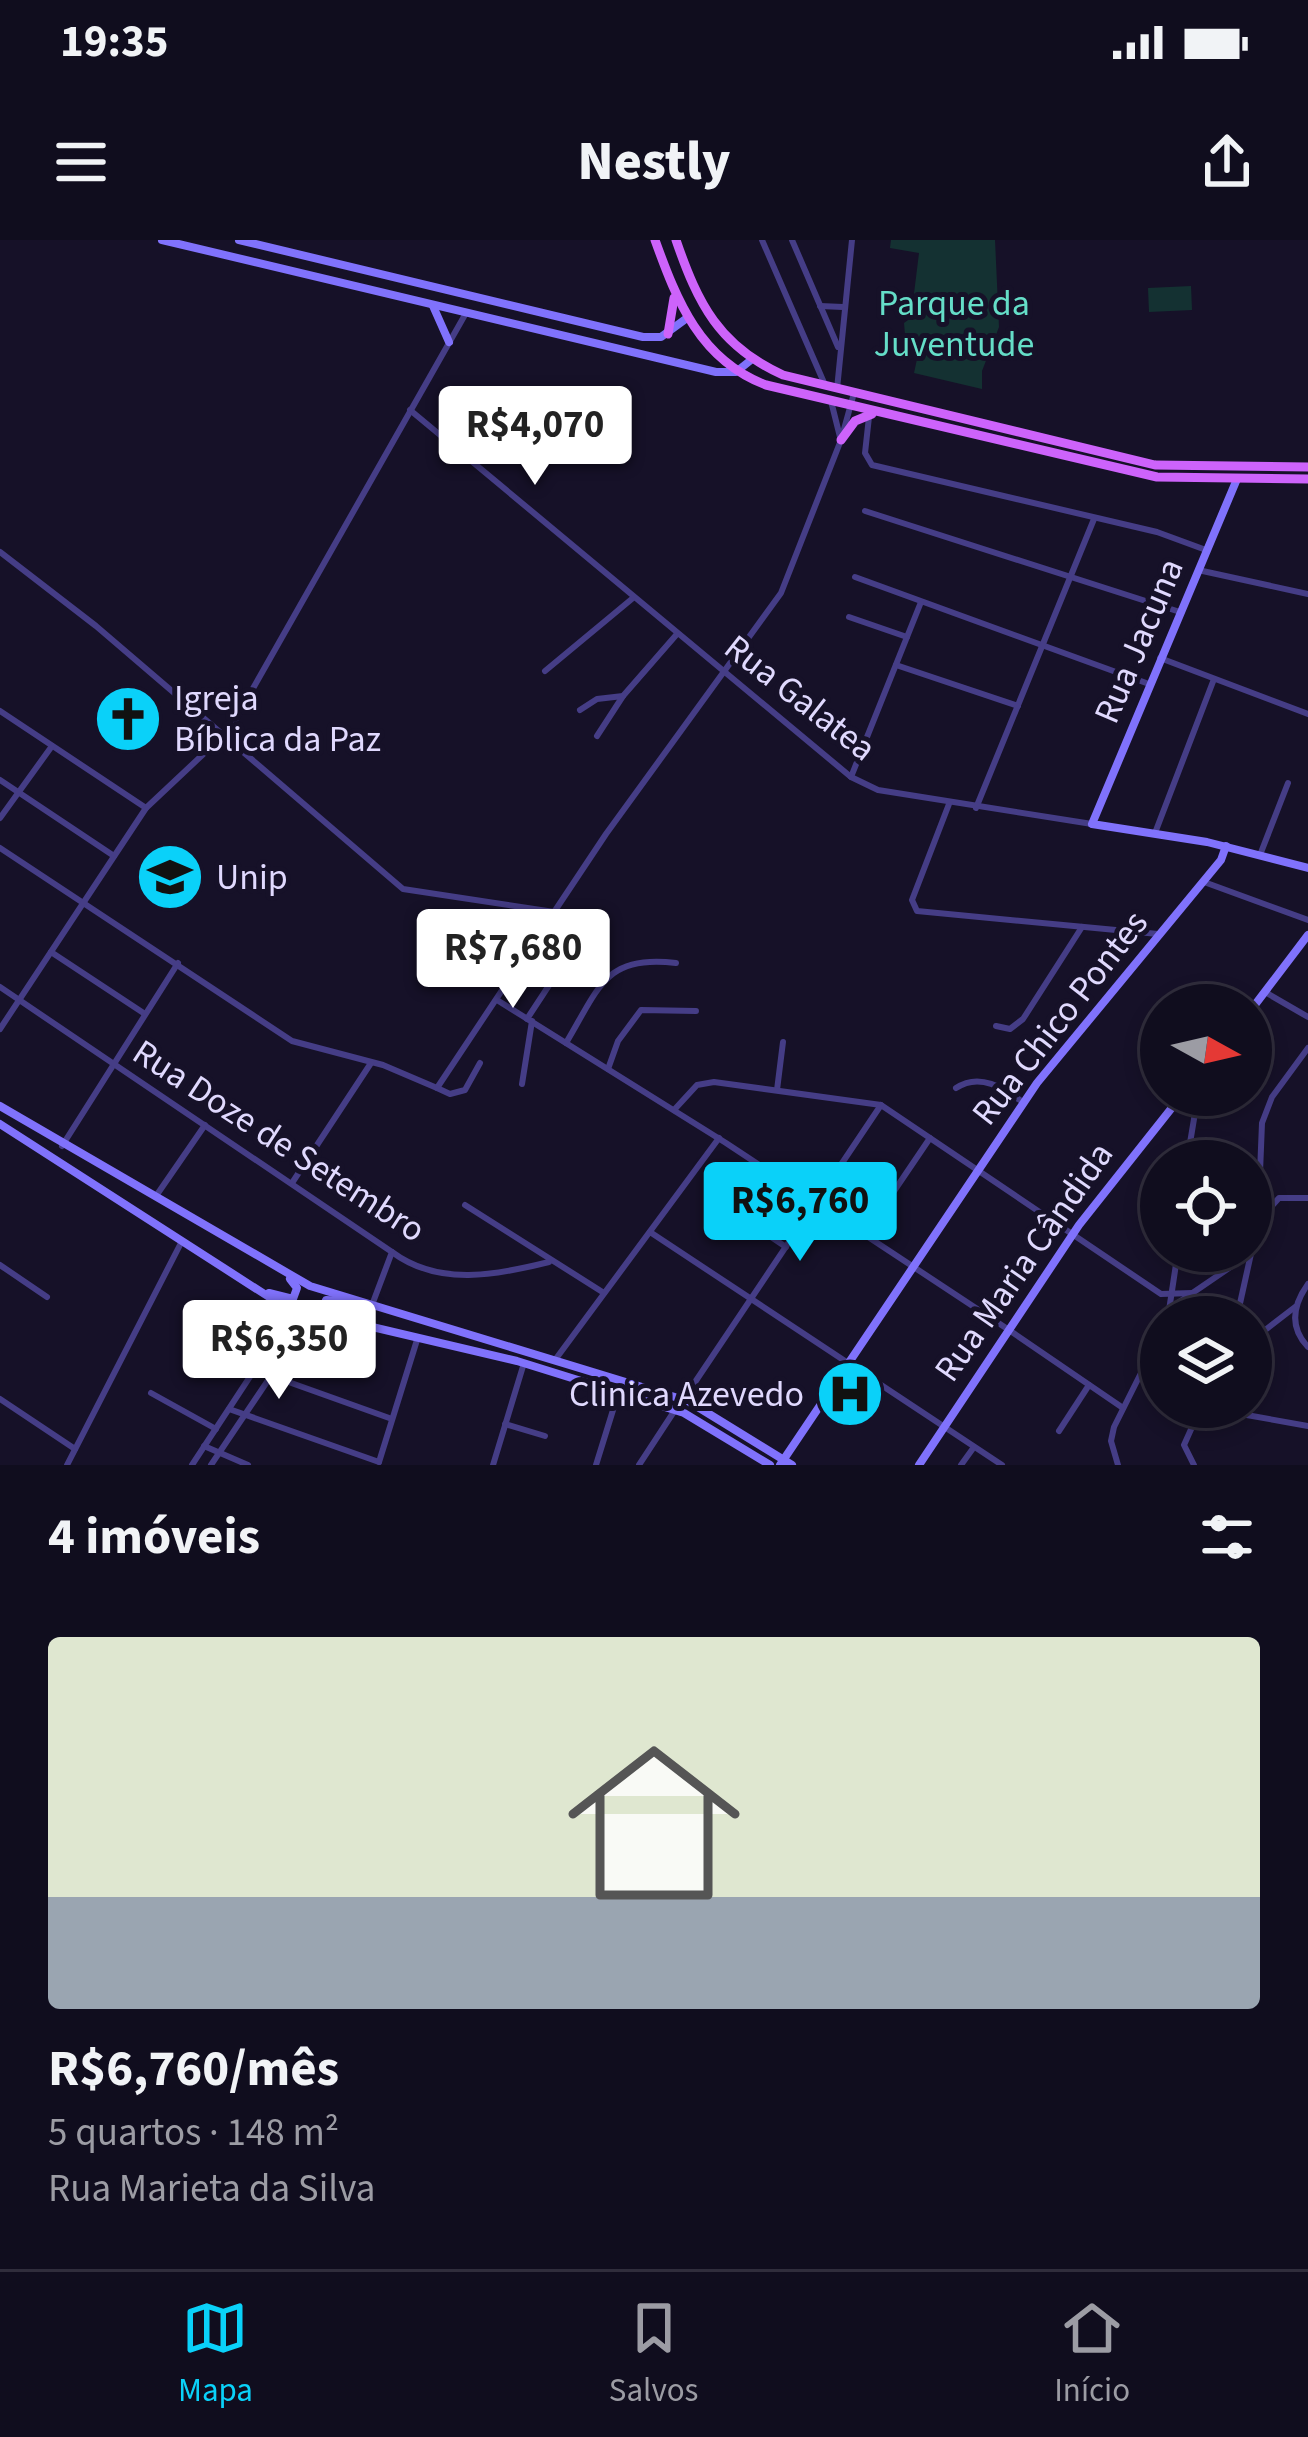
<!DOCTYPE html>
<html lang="pt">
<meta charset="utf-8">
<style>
body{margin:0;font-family:"Source Sans 3",sans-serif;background:#191627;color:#f1f3f6;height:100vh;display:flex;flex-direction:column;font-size:45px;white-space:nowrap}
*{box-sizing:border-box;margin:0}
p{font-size:39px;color:#9c9ca4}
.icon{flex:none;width:66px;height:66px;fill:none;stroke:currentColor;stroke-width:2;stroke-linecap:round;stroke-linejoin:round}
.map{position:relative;height:1225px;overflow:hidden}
.details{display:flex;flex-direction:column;background:#100d1e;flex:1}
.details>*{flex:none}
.needle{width:78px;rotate:98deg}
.fabs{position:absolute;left:1140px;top:744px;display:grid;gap:24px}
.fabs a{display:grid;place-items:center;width:132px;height:132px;border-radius:50%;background:#100d1e;box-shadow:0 6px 18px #0003,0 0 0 3px #302d3c;font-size:60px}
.price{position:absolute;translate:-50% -102px;padding:0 27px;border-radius:12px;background:#fff;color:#222;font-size:39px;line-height:78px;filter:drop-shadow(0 3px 6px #0008)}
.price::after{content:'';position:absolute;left:50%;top:72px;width:36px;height:27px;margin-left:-18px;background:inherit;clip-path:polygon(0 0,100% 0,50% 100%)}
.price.active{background:#0ad1f9;color:#111}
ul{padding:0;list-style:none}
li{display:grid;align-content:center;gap:24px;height:636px;padding:0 48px}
li span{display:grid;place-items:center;height:372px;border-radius:12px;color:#555}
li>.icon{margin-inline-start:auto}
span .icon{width:216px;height:216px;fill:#fffc;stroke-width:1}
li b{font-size:51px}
h2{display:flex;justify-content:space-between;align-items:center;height:144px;padding:0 48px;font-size:51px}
.status{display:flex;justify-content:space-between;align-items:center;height:84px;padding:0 60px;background:#100d1e;direction:ltr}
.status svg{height:33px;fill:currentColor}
header{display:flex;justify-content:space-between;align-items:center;height:156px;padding:0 48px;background:#100d1e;font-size:54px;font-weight:800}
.menu{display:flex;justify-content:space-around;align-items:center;height:168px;border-top:3px solid #302d3c;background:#100d1e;font-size:33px;color:#9c9ca4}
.menu a{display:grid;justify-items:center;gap:6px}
.menu .active{color:#0ad1f9}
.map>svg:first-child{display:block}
.green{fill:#143132}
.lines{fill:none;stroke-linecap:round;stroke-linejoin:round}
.minor{stroke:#453d86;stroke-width:6}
.tertiary{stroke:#453d86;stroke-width:6}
.secondary{stroke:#8072fc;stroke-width:8}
.primary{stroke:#cd63fb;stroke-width:9}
.labels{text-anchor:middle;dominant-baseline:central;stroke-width:10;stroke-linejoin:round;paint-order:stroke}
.park-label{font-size:36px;fill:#65dec8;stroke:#161128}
.street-label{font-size:36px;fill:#e0d9fe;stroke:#161128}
.poi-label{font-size:36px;fill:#e0d9fe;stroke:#161128;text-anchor:start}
</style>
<div class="status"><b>19:35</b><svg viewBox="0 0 49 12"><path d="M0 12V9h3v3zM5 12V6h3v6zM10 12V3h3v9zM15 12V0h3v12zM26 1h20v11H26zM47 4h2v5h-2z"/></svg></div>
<header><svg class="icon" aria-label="menu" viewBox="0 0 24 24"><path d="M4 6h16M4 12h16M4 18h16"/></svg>Nestly<svg class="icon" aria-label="share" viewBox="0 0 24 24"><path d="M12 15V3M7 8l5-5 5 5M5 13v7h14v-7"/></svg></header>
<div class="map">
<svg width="1308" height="1225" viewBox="0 0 1308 1225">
<rect width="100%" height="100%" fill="#161128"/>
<!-- green -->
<g class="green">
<polygon points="891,0 995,0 999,87 982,131 982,149 914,133 919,110 906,106 904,83 911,78 919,13 890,8"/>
<polygon points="1191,46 1192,70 1149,72 1148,48"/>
</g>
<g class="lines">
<!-- minor -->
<g class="minor">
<polyline points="792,0 838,107"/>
<polyline points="820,66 843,67"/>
<polyline points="837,149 852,0"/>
<polyline points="869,177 865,213 872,225 1157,292 1206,310"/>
<polyline points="865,271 1180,372"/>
<polyline points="1198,330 1308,354"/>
<polyline points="855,337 1149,444"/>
<polyline points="849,377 907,397"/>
<polyline points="896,425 1018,466"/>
<polyline points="545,431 633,358"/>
<polyline points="580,470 597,459 623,456 677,394"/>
<polyline points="597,496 623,456"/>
<polyline points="851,537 921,362"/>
<polyline points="0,540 114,616"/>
<polyline points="949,564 912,660 917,671 1158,694"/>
<polyline points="976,568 1094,279"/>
<polyline points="1155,593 1214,439"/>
<polyline points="1260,615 1288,543"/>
<polyline points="1204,642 1308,680"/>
<polyline points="51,712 145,774"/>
<polyline points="1265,752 1308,777"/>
<polyline points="527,779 584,692"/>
<polyline points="996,786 1010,789 1023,779 1082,687"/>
<path d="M566,803C599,748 605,714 676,723"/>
<polyline points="608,829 618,801 641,770 696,771"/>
<polyline points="522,844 532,781"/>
<polyline points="437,848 450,854 465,850 480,823"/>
<path d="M956,848C980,832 1003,848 1024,863"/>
<polyline points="777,850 783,802"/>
<polyline points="674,870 697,845 714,842 881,865 1161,1054 1192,1053"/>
<polyline points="62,906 178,723"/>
<polyline points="156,956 205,885"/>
<polyline points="465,965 604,1053"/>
<polyline points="1260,979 1279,958 1308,958"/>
<polyline points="746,980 786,1007"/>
<polyline points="650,992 1002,1225"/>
<polyline points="865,994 930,898"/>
<path d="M392,1012C439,1047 497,1035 549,1022"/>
<polyline points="0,1025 47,1057"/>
<path d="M1308,1044C1293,1065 1289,1087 1308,1107"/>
<polyline points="1172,1067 1251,1013"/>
<polyline points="1237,1077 1258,982 1262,883 1272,857 1308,808"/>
<polyline points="1009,1090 1123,1168"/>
<polyline points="1251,1101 1295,1067"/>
<polyline points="555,1120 719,898"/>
<polyline points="255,1130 392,1179"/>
<polyline points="151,1153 216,1189"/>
<polyline points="0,1159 75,1209"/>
<polyline points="683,1160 881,865"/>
<polyline points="229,1169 379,1222"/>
<polyline points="1241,1174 1308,1186"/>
<polyline points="505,1184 545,1196"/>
<polyline points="1059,1191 1089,1145"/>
<polyline points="204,1206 248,1225"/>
<polyline points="379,1222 417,1100"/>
<polyline points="192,1225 293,1071"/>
<polyline points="211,1225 312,1075"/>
<polyline points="493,1225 524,1123"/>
<polyline points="596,1225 618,1154"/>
<polyline points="639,1225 675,1170"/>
<polyline points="961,1225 974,1207"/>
<polyline points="1194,1225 1184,1205 1201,1167"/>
</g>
<!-- tertiary -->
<g class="tertiary">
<polyline points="762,0 825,145"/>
<polyline points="831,161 840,197"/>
<polyline points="410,170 851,537 878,550 1092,584"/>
<polyline points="0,312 96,386 403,649 554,672"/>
<polyline points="1160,418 1308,474"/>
<polyline points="0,471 146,568"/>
<polyline points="0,578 52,506"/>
<polyline points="0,608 292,801 383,825 437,848 606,594 781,353 841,200 854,153"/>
<polyline points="0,747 392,1012 372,1065"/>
<polyline points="497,760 726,903 1009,1090"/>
<polyline points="0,789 146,568 230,489 466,73"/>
<polyline points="1187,921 1198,855"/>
<polyline points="292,943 371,823"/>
<polyline points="1168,1077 1178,1011"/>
<polyline points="67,1225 182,1001"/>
<polyline points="1118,1225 1111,1201 1114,1187 1161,1093"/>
</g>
<!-- secondary -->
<g class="secondary">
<polyline points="162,0 716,132 736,132 751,120"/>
<polyline points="239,0 643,97 661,97 687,78"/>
<polyline points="433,66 449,102"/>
<polyline points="1237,239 1092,584 1207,602 1308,628"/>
<polyline points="1251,770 1308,695"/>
<polyline points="0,866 310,1046 688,1161 792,1225"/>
<polyline points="0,884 283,1066 517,1121 684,1173 770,1225"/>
<polyline points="269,1053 293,1059 297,1048 290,1039"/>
<polyline points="329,1075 322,1071 326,1060 344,1061"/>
<polyline points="780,1225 1037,843 1221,620 1226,606"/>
<polyline points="919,1225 1079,985 1182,855"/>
</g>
<!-- primary -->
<g class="primary">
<path d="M655,0C677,61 700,120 766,145L1157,237L1308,239"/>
<path d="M676,0C698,64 719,106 783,135L1155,225L1308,227"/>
<polyline points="668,94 674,58"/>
<polyline points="841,200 855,181 872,174"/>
</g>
</g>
<!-- icons -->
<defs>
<symbol id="church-disc" viewBox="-11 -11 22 22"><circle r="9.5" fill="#0ad1f9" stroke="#161128"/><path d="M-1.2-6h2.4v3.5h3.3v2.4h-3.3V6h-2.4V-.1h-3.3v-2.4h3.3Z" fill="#111"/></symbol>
<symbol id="university-disc" viewBox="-11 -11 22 22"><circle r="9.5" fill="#0ad1f9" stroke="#161128"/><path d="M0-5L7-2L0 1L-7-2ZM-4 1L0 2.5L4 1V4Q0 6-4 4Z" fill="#111"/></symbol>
<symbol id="hospital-disc" viewBox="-11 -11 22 22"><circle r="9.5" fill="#0ad1f9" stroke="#161128"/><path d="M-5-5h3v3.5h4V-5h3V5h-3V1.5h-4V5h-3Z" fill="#111"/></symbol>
</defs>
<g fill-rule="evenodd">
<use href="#church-disc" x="90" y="441" width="76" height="76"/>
<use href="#university-disc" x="132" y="599" width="76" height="76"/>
<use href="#hospital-disc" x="812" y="1116" width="76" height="76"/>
</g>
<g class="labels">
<!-- park labels -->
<g class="park-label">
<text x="954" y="63">Parque da<tspan x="954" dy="41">Juventude</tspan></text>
</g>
<!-- street labels -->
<g class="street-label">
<text transform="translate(1139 401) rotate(-67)">Rua Jacuna</text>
<text transform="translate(800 458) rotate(38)">Rua Galatea</text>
<text transform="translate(1060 778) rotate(-52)">Rua Chico Pontes</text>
<text transform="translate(279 901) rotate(33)">Rua Doze de Setembro</text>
<text transform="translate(1024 1022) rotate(-55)">Rua Maria Cândida</text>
</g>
<!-- poi labels -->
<g class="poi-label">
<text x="174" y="458">Igreja<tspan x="174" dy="41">Bíblica da Paz</tspan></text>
<text x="216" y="637">Unip</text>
<text x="804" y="1154" text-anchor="end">Clinica Azevedo</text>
</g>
</g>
</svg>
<div class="fabs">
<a><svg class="needle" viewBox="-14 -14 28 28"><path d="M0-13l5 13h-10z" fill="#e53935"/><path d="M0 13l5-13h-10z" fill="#9c9ca4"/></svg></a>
<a><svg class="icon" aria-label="locate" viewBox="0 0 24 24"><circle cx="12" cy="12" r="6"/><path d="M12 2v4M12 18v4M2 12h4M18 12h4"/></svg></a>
<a><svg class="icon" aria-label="layers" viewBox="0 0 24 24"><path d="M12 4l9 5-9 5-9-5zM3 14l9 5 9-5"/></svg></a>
</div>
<b class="price" style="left:535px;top:248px">R$4,070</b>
<b class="price" style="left:513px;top:771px">R$7,680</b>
<b class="price active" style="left:800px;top:1024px">R$6,760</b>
<b class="price" style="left:279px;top:1162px">R$6,350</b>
</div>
<section class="details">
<h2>4 imóveis<svg class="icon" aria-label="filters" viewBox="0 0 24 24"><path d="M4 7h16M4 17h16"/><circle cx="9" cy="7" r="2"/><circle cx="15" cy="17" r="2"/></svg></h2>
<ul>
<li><span style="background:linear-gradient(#dfe7d0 70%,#9aa5b1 0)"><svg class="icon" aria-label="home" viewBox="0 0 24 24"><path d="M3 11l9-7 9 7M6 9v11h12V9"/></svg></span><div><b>R$6,760/mês</b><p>5 quartos · 148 m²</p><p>Rua Marieta da Silva</p></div></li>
</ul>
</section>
<nav class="menu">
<a class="active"><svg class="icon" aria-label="map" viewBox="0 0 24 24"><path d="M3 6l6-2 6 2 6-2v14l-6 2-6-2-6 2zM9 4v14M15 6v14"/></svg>Mapa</a>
<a><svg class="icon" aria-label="saved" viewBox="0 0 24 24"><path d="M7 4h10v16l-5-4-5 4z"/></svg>Salvos</a>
<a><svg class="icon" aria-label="home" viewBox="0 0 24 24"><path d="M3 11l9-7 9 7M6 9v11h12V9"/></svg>Início</a>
</nav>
